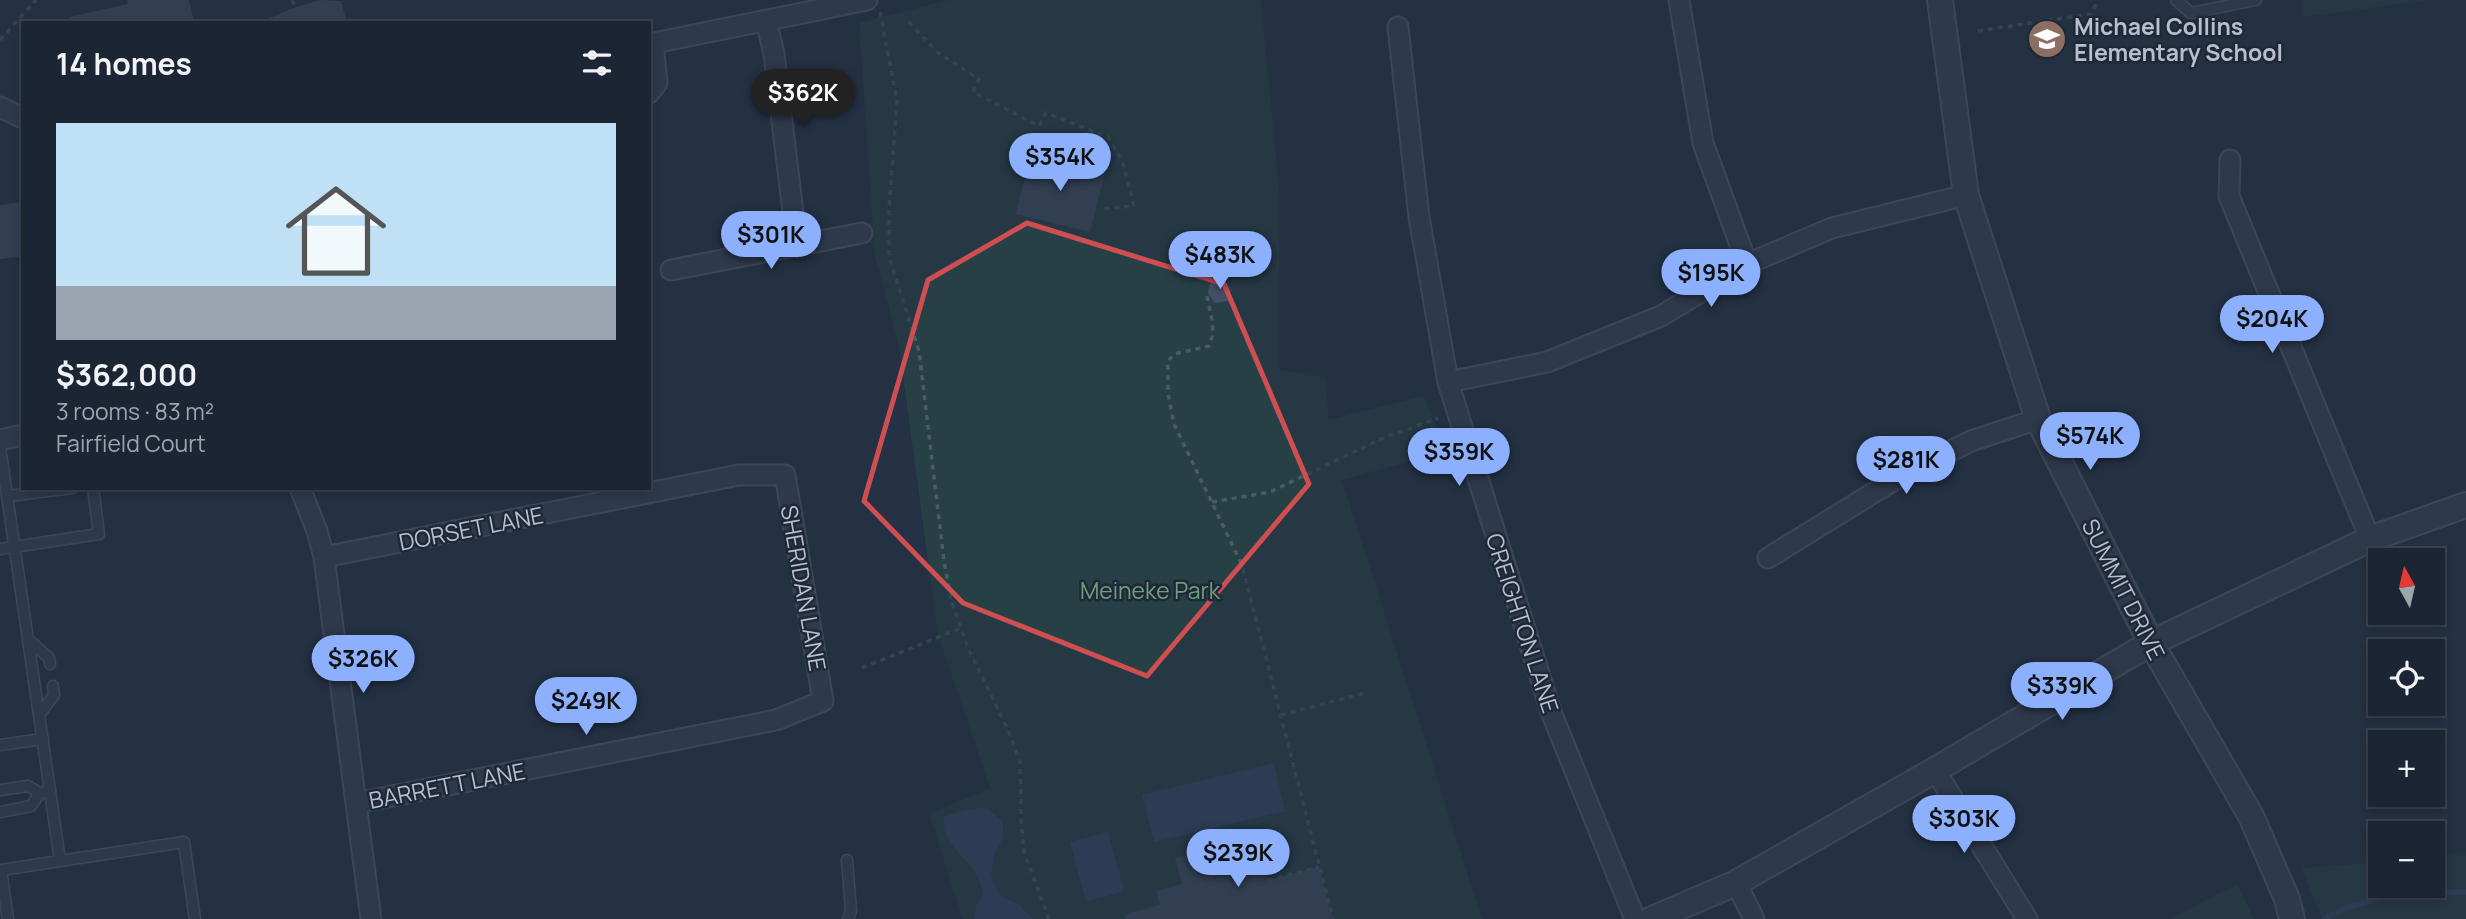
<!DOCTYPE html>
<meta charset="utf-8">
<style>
body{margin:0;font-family:Manrope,sans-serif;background:#252d3b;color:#f1f3f6;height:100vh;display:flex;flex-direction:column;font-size:26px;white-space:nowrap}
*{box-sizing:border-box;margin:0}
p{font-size:23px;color:#a0a5ac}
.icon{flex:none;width:38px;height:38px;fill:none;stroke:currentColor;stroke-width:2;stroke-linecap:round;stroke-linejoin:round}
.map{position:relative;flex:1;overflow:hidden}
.details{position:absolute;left:21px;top:21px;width:630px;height:469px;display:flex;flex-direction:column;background:#1c2533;border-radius:0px;box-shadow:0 4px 10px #0003,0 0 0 2px #3a424e}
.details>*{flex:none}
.needle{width:46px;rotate:352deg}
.controls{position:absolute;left:2368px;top:548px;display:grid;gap:14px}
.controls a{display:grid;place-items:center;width:77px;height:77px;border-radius:0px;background:#1c2533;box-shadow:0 4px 10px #0003,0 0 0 2px #3a424e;font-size:35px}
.price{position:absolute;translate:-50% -60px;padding:0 16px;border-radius:24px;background:#8cb0fe;color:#111;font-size:23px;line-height:46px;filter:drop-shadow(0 2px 4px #0008)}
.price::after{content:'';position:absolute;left:50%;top:42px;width:21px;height:16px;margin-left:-10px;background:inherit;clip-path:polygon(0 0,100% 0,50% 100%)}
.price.active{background:#222;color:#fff}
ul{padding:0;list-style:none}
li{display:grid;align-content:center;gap:14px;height:371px;padding:0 35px}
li+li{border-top:2px solid #3a424e}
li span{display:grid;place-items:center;height:217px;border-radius:0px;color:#555}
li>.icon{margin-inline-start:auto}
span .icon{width:126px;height:126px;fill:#fffc;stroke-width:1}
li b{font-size:30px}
h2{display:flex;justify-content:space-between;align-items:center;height:84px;padding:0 35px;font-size:30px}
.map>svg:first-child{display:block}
.green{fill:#274045}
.water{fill:#384a6c}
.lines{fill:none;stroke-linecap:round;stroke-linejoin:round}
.stream{stroke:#384a6c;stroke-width:5}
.building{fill:#445066}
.service-casing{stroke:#586171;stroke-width:13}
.minor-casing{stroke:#586171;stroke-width:23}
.tertiary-casing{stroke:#586171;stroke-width:28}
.path{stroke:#465d61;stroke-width:3.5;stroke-dasharray:5 5;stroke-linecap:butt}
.service{stroke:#3a4354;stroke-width:10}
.minor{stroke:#3a4354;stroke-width:19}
.tertiary{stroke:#3a4354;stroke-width:24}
.marked{fill:none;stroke:#ce4e51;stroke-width:5;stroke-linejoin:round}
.labels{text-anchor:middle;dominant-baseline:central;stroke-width:5;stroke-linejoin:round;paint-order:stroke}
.poi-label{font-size:23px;font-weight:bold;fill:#b7becd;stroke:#1e2839;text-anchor:start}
.street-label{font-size:23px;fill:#b7becd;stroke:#1e2839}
.park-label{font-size:23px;fill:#6d9f7c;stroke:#1e2839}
</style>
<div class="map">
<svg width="2466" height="919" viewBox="0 0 2466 919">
<rect width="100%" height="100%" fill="#253144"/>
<!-- green -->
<g class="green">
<polygon points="949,0 1261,0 1279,191 1279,370 1325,377 1329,420 1424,396 1445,452 1342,480 1482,919 963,919 929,814 990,788 938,635 899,346 875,256 859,23"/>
<polygon points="2301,0 2427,0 2304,17"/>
<polygon points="2466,854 2466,919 2322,919 2302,868 2380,862 2380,886 2432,886 2433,857"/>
<polygon points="2237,884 2254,919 2171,919 2171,918"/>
</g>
<!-- water -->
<g class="water">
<polygon points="1274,763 1285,811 1154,842 1142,795"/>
<path d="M986,807L1003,822V838L994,855L991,874L995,887L1003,898L1019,904L1033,919H974L976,906L983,895C979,862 957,860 946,834C944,829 944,822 944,817L964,810Z"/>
<polygon points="1108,832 1124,891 1086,902 1070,842"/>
</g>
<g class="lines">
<!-- stream -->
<polyline class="stream" points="2324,919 2349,907 2396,893 2466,892"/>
</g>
<!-- building -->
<g class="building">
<polygon points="127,0 189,0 194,23 71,23 70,17 128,4"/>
<polygon points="321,0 341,1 347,23 258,23 296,7"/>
<polygon points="1031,154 1105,172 1090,232 1016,214"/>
<polygon points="23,202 23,256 0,259 0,205"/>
<polygon points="1224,279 1232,289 1228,301 1215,303 1208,293 1211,280"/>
<polygon points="1257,836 1268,880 1319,867 1332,919 1126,919 1125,914 1160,905 1156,891 1182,884 1175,858"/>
</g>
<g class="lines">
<defs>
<g id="service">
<polyline points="2176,0 2191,13 2256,0"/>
<polyline points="0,447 50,791"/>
<polyline points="8,496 72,488"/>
<polyline points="0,549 99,534 93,488"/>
<polyline points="29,640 49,658 50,664"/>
<polyline points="40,714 54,695 53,686"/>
<polyline points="0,745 43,739"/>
<polyline points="0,790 28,786 40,793 50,791 60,861 184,842 195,919"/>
<polyline points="0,812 31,806 40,793"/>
<polyline points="847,860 851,911 848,919"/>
<polyline points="8,919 1,870 60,861"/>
</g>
<g id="minor">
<polyline points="1679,0 1703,143 1747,264"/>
<polyline points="766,20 774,54 797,246"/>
<polyline points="1398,27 1419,217 1448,382 1551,712 1635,919"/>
<polyline points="649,44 867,0"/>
<polyline points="649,93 657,83 653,43"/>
<polyline points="0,107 23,118"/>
<polyline points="2230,160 2229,196 2370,539"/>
<polyline points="671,270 862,233"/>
<polyline points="1448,382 1547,362 1661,316 1747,264 1832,228 1966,195"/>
<polyline points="0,440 23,435"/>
<polyline points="300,488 317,531 324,557 371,919"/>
<polyline points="324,557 739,475 785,475 823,701 776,720 357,803"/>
<polyline points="1768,558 1899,477 1971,441 2038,419"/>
<polyline points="1935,770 2027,919"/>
<polyline points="1736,883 1754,919"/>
</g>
<g id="tertiary">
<polyline points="1940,0 1966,195 2038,419 2151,643 2251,816 2287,899 2292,919"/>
<polyline points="1652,919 1736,883 1935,770 2151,643 2370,539 2466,505"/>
</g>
</defs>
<!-- service casing -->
<use href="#service" class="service-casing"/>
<!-- minor casing -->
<use href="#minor" class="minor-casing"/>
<!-- tertiary casing -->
<use href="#tertiary" class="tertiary-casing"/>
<!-- path -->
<g class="path">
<polyline points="292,0 296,7"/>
<polyline points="880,12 897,101 889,208 889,257 919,351 944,561 951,600 968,648 1008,730 1020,762 1021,818 1024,852 1049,919"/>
<polyline points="909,22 937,52 979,79 973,92 1039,126 1046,113 1108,137 1123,163 1134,206 1100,209"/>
<polyline points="1978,31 2091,14 2098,0"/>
<polyline points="0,40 36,0"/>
<path d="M1207,296C1210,314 1217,329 1209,346L1174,354L1168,361V394L1174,424L1242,565L1333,919"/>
<polyline points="1212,502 1270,492 1381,439 1438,418"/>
<polyline points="862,668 961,628"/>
<polyline points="1281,715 1365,693"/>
<polyline points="1268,880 1319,867"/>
</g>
<!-- service -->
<use href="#service" class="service"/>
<!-- minor -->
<use href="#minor" class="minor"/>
<!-- tertiary -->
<use href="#tertiary" class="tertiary"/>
</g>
<!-- marked area -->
<path d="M0 0H2466V919H0ZM1027,223L1224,284L1309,484L1147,676L963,603L864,501L928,280Z" fill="#253144" fill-opacity=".55" fill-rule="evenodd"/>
<path class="marked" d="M1027,223L1224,284L1309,484L1147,676L963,603L864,501L928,280Z"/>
<!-- icons -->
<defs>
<symbol id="school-disc" viewBox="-11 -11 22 22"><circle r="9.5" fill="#8d6e63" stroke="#1e2839"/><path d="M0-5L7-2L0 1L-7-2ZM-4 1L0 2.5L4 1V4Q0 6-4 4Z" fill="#fff"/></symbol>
</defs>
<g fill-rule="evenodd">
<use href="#school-disc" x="2025" y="17" width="44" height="44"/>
</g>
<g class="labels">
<!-- poi labels -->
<g class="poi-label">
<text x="2074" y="26">Michael Collins<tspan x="2074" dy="26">Elementary School</tspan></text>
</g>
<!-- street labels -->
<g class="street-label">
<text transform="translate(471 528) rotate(-11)">DORSET LANE</text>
<text transform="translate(804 588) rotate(80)">SHERIDAN LANE</text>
<text transform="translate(2124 589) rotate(63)">SUMMIT DRIVE</text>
<text transform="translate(1523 623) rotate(72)">CREIGHTON LANE</text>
<text transform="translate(447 785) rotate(-11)">BARRETT LANE</text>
</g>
<!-- park labels -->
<g class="park-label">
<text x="1150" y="590">Meineke Park</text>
</g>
</g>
</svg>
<div class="controls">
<a><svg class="needle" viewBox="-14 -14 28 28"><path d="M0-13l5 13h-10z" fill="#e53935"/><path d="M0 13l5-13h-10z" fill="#a0a5ac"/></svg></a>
<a><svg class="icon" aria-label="locate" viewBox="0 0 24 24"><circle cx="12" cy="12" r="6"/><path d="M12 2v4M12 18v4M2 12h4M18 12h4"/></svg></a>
<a>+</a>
<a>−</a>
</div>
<b class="price active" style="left:803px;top:129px">$362K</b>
<b class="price" style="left:1060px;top:193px">$354K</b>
<b class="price" style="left:771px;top:271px">$301K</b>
<b class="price" style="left:1220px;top:291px">$483K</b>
<b class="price" style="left:1711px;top:309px">$195K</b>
<b class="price" style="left:2272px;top:355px">$204K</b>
<b class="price" style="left:2090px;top:472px">$574K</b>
<b class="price" style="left:1459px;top:488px">$359K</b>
<b class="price" style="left:1906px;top:496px">$281K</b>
<b class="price" style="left:363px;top:695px">$326K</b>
<b class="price" style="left:2062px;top:722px">$339K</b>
<b class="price" style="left:586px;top:737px">$249K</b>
<b class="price" style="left:1964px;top:855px">$303K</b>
<b class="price" style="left:1238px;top:889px">$239K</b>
<section class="details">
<h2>14 homes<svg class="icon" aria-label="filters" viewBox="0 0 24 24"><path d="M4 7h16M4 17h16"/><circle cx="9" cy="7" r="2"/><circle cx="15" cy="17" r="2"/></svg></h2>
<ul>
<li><span style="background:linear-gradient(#bfe0f5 75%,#9aa5b1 0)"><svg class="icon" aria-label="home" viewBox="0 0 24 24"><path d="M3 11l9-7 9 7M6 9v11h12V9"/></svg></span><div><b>$362,000</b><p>3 rooms · 83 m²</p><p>Fairfield Court</p></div></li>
</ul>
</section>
</div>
